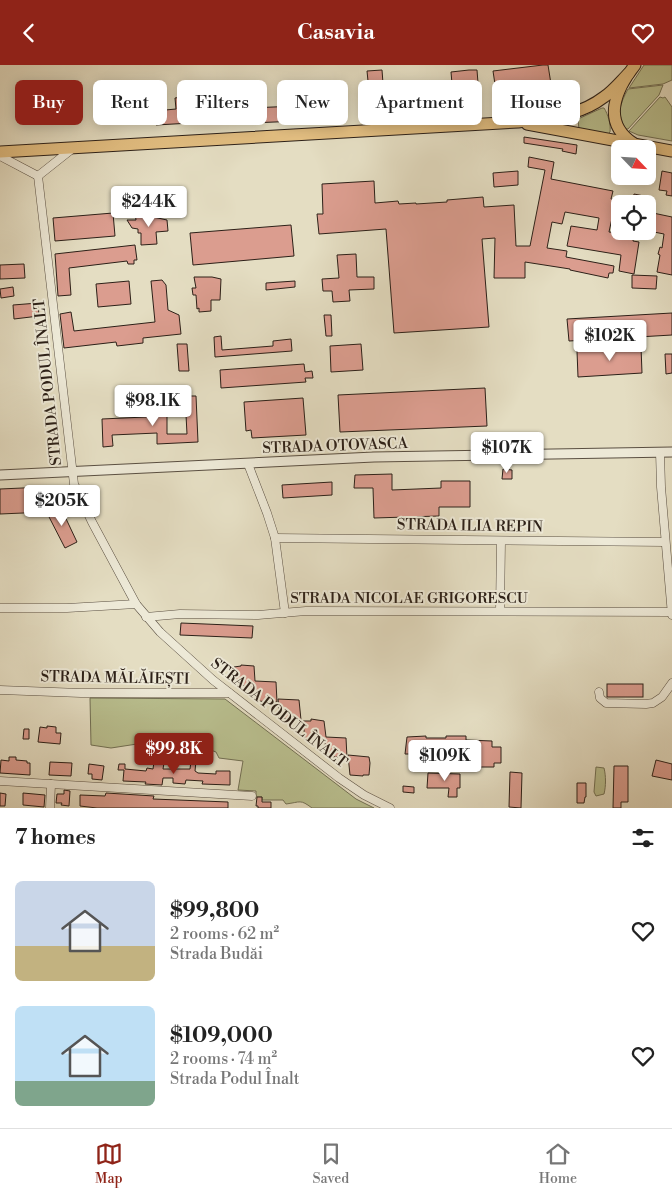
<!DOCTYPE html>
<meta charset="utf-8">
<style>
body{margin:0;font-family:"Libre Bodoni",serif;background:#f2f2f2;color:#222;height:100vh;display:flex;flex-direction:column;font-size:19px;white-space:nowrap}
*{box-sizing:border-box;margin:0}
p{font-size:16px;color:#767676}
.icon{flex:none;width:28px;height:28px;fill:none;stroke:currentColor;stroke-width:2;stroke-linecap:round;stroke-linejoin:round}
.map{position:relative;height:743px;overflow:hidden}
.side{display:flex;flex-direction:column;background:#fff;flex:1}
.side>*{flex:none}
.guide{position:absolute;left:15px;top:15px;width:642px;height:45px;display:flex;gap:10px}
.needle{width:32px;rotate:115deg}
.tools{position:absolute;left:611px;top:75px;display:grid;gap:10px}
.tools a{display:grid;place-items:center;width:45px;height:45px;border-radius:8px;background:#fff;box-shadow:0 2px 12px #0003;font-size:25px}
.price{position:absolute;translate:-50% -42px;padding:0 11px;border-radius:5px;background:#fff;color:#222;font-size:16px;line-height:32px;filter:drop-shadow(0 1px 2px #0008)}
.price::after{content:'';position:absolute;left:50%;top:30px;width:15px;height:11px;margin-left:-8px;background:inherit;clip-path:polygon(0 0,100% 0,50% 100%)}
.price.active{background:#8f2418;color:#fff}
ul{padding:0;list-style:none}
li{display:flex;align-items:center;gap:15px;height:125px;padding:0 15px}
li span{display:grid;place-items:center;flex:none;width:140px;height:100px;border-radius:8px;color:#555}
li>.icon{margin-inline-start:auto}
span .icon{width:60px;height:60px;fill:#fffc;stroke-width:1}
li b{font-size:21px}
h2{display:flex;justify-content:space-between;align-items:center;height:60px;padding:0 15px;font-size:21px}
.tag{padding:0 18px;border-radius:8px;background:#fff;box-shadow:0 2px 12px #0003;font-size:18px;line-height:45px}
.tag.active{background:#8f2418;color:#fff}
header{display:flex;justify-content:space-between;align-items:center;height:65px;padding:0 15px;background:#8f2418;color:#fff;font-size:22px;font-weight:600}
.tabs{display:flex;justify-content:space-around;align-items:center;height:70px;border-top:1px solid #e0e0e0;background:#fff;font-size:14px;color:#767676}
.tabs a{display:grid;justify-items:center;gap:2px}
.tabs .active{color:#8f2418}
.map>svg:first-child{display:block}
.green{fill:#b9bf8f;stroke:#727054}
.building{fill:#db9d8f;stroke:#2c2018}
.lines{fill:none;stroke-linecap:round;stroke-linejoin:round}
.minor-casing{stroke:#5a4f42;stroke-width:9}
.tertiary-casing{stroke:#5a4f42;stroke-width:11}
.primary-casing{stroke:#2c2018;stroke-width:13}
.minor{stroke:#ede9d7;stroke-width:8}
.tertiary{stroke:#ede9d7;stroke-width:9}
.primary{stroke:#e2be81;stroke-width:11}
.labels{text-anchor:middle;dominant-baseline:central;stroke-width:4;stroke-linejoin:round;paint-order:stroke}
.street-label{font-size:15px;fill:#2c2018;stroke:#ede9d7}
</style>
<header><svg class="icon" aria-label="back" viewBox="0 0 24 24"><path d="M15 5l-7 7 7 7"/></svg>Casavia<svg class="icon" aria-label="heart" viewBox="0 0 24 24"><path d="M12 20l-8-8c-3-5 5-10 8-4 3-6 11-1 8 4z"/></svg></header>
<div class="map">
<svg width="672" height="743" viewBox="0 0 672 743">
<rect width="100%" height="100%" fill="#e4ddc2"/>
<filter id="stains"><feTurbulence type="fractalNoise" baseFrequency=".004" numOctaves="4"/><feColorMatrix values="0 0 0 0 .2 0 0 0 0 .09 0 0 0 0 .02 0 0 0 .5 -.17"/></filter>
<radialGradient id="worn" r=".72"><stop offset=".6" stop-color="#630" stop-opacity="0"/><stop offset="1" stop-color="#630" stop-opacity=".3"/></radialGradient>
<!-- green -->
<g class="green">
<polygon points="644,0 672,0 672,15 663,19 629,23"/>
<path d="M663,20L659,30L628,64H626C616,49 620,39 628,24Z"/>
<polygon points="660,32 663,33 665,32 672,42 672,76 638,70 629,66"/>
<path d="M602,43H604C608,49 611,60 610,67L608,69L579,65L578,54Z"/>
<path d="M90,633L225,634L356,734L374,743H312C300,734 301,737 286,739L283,735H262V732H256V726L238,725L243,696L219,693L216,687L197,680L137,679L111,683L91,680Z"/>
<path d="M596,702L604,703C606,711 606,721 604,729L596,731L594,727Z"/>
</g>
<!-- building -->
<g class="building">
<polygon points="543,0 548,0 551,19 496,26 493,6"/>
<polygon points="382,5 385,45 371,46 367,6"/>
<polygon points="469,5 477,5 480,44 474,45 473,40 454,42 451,7"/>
<polygon points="182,32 183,51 226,50 226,56 156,60 155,46 176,44 175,33"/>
<polygon points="321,40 322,55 251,58 250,43"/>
<polygon points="524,72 577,80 576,89 562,86 563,84 524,78"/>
<polygon points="529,92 554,97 551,114 613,126 611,134 616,135 609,167 634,169 633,176 639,177 634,209 619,206 621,190 567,181 571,161 597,165 599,153 565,147 562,159 552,157 547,183 567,186 566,192 614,201 613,208 609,208 608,213 570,205 570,204 525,197 525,213 494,213 495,173 482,174 489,262 394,268 386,164 319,169 317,149 323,149 322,119 374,116 375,138 398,136 399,139 416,138 416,139 447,137 447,135 483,132 484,142 514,140 516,181 530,181 545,105 528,102"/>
<polygon points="518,106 518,120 494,122 493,108"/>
<polygon points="662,106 672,108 672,131 666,130 667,126 659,125"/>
<polygon points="634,129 644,131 642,139 632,139"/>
<polygon points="113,148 115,171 55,176 53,153"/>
<polygon points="135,148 167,155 168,166 156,167 157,179 141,180 141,168 138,168 138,164 132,163 127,155 136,155"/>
<polygon points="653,148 672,152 672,210 657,207 660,190 658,189 660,182 662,183 664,169 649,166"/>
<polygon points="291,160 294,191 193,200 190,168"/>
<polygon points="135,180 137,195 134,195 134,199 128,199 127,196 69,203 71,230 58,231 55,189"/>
<polygon points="356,189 357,212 374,212 374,224 349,225 350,236 333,237 332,226 323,226 322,214 339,213 337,190"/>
<polygon points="24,199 25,213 0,214 0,200"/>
<polygon points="632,210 657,211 656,224 632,223"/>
<polygon points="194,212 212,212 221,214 220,235 211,235 211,246 199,247 199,243 197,244 196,230 193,230 192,223 196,223"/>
<polygon points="162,215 166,220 168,245 179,250 181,269 143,273 143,278 117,281 116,277 64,283 60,249 71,247 74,266 155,257 151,216"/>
<polygon points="129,216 131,239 98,242 96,219"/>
<polygon points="295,216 295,222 266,225 266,218"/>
<polygon points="13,222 14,231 1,233 0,224"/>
<polygon points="38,238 39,251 14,254 13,240"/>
<polygon points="672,248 672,270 569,276 567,254"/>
<polygon points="324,250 331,250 332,271 326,271"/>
<polygon points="221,271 222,285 273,281 273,276 291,274 292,286 215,292 214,272"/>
<polygon points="177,279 187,279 189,306 179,306"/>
<polygon points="361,279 363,305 331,307 330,281"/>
<polygon points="641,282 642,308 578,312 577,286"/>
<polygon points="665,289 672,289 672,308 666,309"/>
<polygon points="304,299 305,307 312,306 313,313 305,313 306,317 221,323 220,305"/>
<polygon points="485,323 487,361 340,367 338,330"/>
<polygon points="185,331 196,331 198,377 157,379 157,368 112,370 113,381 103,382 102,354 167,351 167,369 187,369"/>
<polygon points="303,333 306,370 252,373 251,365 246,366 244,337"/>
<polygon points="503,404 512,405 512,414 502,414"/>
<polygon points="392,409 392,425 441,423 441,416 470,416 470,442 439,442 439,451 374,453 373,423 354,423 355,410"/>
<polygon points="332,417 332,430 283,433 282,420"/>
<polygon points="45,422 46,447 0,449 0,424"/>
<polygon points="60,441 77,477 65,483 47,448"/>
<polygon points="181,558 253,561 252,573 180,570"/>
<polygon points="241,600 254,601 255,616 276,617 277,637 256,636 255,621 235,620 233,608 234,608 234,602 241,601"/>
<rect x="607" y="619" width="36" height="13"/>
<polygon points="278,634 299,635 301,655 280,653"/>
<polygon points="311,654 324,656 326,672 346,673 347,693 326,691 325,675 305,674 303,656 311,656"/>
<polygon points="47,661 56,662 56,668 61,668 60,679 38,677 40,662 47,663"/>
<polygon points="24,664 29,664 29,674 23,674"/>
<polygon points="426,671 426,673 446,673 446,671 466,671 466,675 492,676 492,682 501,682 501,698 494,698 494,702 469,702 469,685 434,687 414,685 414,689 405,689 407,672"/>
<polygon points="348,690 369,692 370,698 369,710 363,710 363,711 350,710"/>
<polygon points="9,692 16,692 16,695 27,696 27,698 30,698 30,710 0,708 1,695 9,696"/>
<polygon points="656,695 672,699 672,715 652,711"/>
<polygon points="191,696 196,696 195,706 198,708 216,709 216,706 230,706 230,720 202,719 203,716 186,715 185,719 173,718 173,713 163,713 162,720 145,719 146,717 123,716 124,705 118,705 119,699 125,699 125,704 146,706 147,703 153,704 154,697 164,698 163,704 190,704"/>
<polygon points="50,697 72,698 71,711 49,710"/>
<polygon points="89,699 104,701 102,715 92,714 92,709 88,709"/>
<polygon points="614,701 628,701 628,737 621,737 621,743 613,743"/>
<polygon points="510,707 522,708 521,743 509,742"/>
<polygon points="428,708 460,709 460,723 457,723 457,732 448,732 449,723 427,723"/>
<polygon points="577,718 586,718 586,732 585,732 584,738 577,738"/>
<polygon points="403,721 414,722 414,728 403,727"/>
<polygon points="64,725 70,726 69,741 61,740 62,738 56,738 57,729 64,729"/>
<polygon points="0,728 6,729 5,741 0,741"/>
<polygon points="23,728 45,730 44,742 23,740"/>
<polygon points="106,728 154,731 153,734 228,737 228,743 97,743 80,741 80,730 105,731"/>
<polygon points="257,732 262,732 262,737 271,737 271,743 258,743 258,741 256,741"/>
</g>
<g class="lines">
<defs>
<g id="minor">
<polyline points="0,91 38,111"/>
<polyline points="38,111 74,419 92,457 136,539 160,567 213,615 339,713 364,730 390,743"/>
<polyline points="38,111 72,84"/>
<polyline points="660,387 661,422 672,550"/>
<polyline points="248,399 267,448 275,473 285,548"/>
<polyline points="275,473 665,477"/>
<polyline points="0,543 67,543 136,539"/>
<polyline points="500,546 501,476"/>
<polyline points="146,552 180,549 258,550 306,546 672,547"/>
<polyline points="0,625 81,628 229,628"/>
<polyline points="599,627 600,633 606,638 646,639 653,638 662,632 672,618"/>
<polyline points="0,716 252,731"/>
<polyline points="50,743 51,719"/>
</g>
<polyline id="tertiary" points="0,410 374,392 672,387"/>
<g id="primary">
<polyline points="527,59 672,86"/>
<path d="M633,78C601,57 616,24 635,0"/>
<path d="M0,87L518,57C549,52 578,52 604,32C613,26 621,16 629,8"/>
</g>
</defs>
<!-- minor casing -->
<use href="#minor" class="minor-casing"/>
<!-- tertiary casing -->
<use href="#tertiary" class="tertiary-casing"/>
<!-- primary casing -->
<use href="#primary" class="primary-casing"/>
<!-- minor -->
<use href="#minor" class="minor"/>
<!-- tertiary -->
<use href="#tertiary" class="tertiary"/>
<!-- primary -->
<use href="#primary" class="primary"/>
</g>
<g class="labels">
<!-- street labels -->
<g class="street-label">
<text transform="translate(48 317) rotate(-96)">STRADA PODUL ÎNALT</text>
<text transform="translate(335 381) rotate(-2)">STRADA OTOVASCA</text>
<text transform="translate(470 461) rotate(1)">STRADA ILIA REPIN</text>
<text x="409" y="533">STRADA NICOLAE GRIGORESCU</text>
<text transform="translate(115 613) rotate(1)">STRADA MĂLĂIEȘTI</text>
<text transform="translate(279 648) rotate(38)">STRADA PODUL ÎNALT</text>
</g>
</g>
<rect width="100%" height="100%" filter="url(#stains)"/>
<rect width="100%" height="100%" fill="url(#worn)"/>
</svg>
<div class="tools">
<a><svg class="needle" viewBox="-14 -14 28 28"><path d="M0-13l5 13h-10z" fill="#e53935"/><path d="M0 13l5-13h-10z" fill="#767676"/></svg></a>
<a><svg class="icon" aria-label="locate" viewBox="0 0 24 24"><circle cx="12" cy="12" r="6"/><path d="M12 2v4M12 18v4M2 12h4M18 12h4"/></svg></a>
</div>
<b class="price" style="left:149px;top:163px">$244K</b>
<b class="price" style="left:610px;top:297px">$102K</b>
<b class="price" style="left:153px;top:362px">$98.1K</b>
<b class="price" style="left:507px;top:409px">$107K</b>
<b class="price" style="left:62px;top:462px">$205K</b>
<b class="price active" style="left:174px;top:710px">$99.8K</b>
<b class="price" style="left:445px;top:717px">$109K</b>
<div class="guide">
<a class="tag active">Buy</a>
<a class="tag">Rent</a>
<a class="tag">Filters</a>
<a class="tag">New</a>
<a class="tag">Apartment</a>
<a class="tag">House</a>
</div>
</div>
<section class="side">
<h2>7 homes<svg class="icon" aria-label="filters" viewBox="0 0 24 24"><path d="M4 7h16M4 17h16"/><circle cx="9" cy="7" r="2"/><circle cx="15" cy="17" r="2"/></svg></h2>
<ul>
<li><span style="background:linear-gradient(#c9d6e8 65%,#c2b280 0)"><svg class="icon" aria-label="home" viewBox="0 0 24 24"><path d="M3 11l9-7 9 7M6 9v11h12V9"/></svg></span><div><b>$99,800</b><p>2 rooms · 62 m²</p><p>Strada Budăi</p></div><svg class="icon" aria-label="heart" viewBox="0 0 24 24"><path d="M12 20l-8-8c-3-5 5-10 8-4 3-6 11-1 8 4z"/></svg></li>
<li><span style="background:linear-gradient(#bfe0f5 75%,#7fa58c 0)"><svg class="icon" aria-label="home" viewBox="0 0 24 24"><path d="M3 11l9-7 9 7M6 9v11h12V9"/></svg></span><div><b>$109,000</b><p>2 rooms · 74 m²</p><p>Strada Podul Înalt</p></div><svg class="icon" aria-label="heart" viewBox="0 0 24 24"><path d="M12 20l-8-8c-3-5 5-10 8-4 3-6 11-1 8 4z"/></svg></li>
</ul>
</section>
<nav class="tabs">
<a class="active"><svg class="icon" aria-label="map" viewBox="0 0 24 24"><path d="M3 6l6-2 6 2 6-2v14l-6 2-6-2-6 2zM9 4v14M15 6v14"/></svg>Map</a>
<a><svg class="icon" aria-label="saved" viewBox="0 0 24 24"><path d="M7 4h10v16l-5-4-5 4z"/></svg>Saved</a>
<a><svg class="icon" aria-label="home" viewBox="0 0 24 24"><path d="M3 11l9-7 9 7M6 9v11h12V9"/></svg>Home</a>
</nav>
